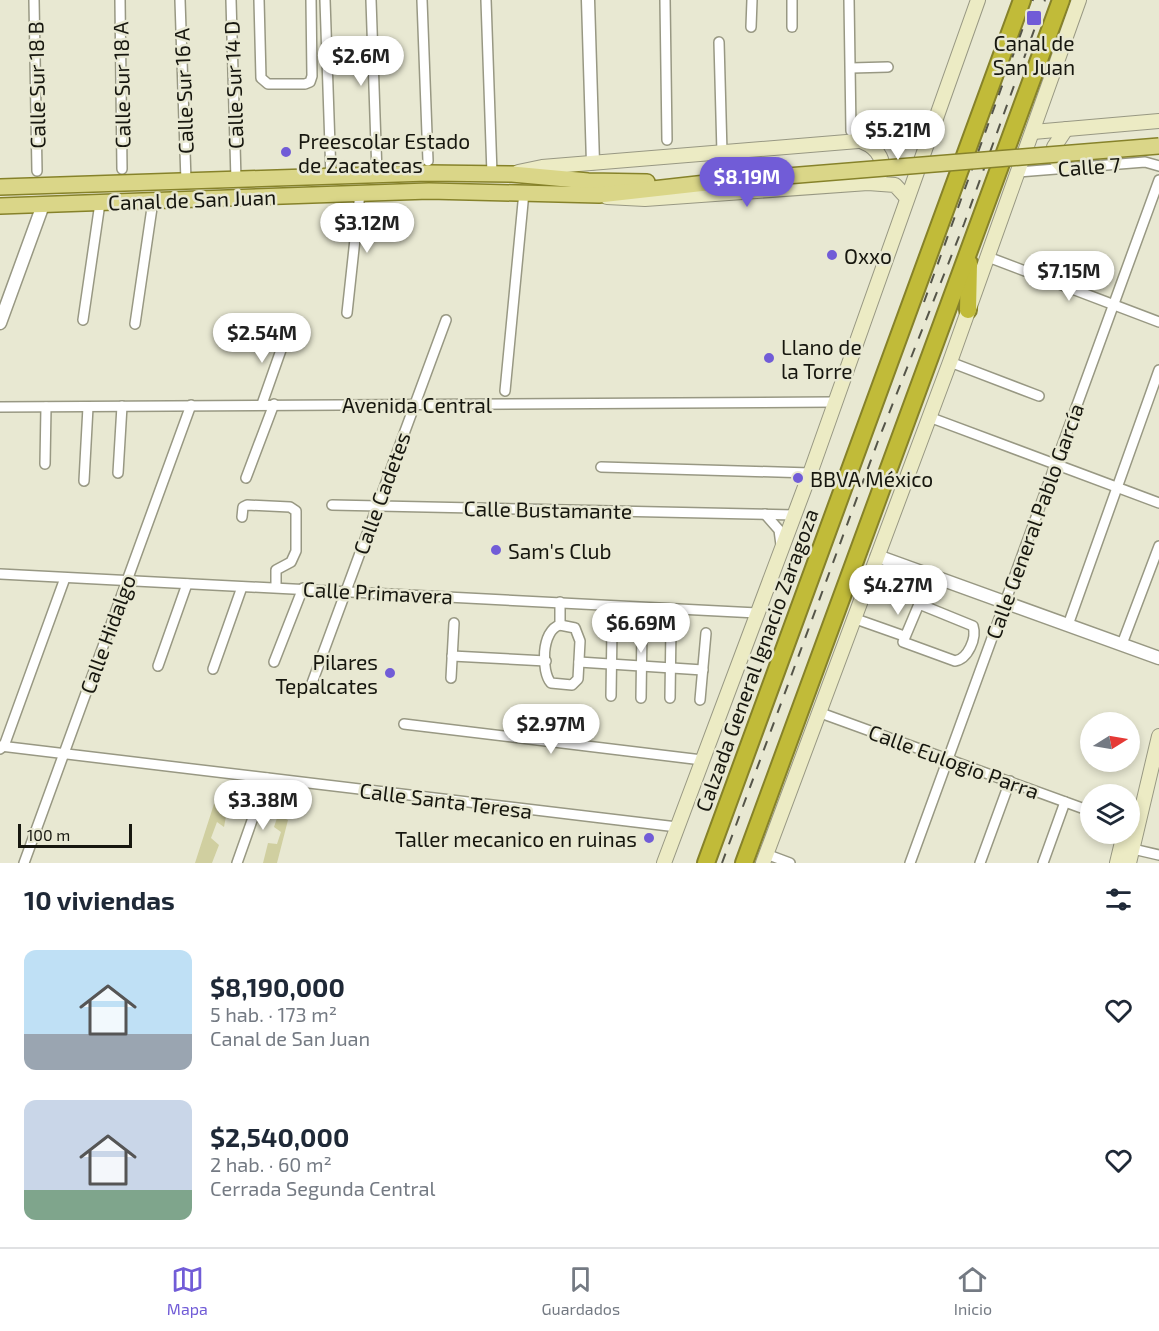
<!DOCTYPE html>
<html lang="es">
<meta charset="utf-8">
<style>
body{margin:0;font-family:"Exo 2",sans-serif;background:#f6f6f7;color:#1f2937;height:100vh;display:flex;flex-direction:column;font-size:22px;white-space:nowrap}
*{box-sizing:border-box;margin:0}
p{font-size:20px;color:#747a83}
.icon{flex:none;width:33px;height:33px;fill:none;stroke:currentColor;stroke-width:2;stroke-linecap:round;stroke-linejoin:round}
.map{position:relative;height:863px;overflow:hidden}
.details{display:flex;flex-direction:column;background:#fff;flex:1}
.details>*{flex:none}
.needle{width:39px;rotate:79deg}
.fabs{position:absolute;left:1080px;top:712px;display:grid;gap:12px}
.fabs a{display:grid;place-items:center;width:60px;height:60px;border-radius:50%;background:#fff;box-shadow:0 3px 9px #0003;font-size:30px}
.scale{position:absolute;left:18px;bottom:15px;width:114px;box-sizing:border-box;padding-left:6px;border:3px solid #17170f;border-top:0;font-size:16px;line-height:21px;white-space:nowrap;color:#17170f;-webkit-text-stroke:4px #e8e8d2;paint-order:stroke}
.price{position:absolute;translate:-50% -51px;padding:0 14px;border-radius:21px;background:#fff;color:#222;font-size:20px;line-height:39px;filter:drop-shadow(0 2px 3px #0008)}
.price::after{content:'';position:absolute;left:50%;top:36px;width:18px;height:14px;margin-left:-9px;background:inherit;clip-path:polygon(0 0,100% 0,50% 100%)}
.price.on{background:#715cd7;color:#fff}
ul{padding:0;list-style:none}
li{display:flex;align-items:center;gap:18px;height:150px;padding:0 24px}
li span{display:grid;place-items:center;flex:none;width:168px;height:120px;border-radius:12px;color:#555}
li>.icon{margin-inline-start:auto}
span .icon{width:72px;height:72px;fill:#fffc;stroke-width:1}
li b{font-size:26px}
h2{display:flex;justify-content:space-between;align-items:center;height:72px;padding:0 24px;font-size:26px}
.tab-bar{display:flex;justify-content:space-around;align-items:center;height:84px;border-top:2px solid #e0e1e3;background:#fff;font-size:16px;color:#747a83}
.tab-bar a{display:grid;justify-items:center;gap:3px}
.tab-bar .on{color:#715cd7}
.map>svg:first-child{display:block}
.green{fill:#d0cfa0}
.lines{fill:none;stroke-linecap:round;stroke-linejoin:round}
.minor-casing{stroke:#989883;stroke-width:12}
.tertiary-casing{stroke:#989883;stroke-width:15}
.secondary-casing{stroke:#989883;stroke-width:16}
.primary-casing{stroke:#86822a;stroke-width:18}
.motorway-casing{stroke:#86822a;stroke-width:20}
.minor{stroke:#fff;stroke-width:9}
.tertiary{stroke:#fff;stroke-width:12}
.secondary{stroke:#ecebc4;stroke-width:14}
.primary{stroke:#dad688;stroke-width:15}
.motorway{stroke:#c1bb39;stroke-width:16}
.rail{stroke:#555549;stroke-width:2;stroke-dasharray:10 10;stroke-linecap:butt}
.primary-bridge-casing{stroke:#86822a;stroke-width:18;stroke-linecap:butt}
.primary-bridge{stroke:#dad688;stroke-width:15}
.poi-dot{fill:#715cd7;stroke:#e8e8d2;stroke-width:2}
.labels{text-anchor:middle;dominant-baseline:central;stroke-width:5;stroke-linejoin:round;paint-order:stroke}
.poi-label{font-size:21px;fill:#17170f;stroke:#e8e8d2;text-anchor:start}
.street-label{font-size:21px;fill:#17170f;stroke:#e8e8d2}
</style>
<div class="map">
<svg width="1159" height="863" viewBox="0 0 1159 863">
<rect width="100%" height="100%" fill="#e8e8d2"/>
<!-- green -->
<g class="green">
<polygon points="214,804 227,811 224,827 217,822 211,838 219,845 212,863 195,863"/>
<polygon points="278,815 288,820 277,863 263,863 268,843 277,844 281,832 274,827"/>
</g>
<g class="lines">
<defs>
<g id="minor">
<polyline points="34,0 37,171"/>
<polyline points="120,0 122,169"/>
<polyline points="180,0 186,181"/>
<polyline points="231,0 236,180"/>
<polyline points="259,0 261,78 268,84 305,84 310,82 312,76 311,0"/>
<polyline points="325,0 331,176"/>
<polyline points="371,0 377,174"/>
<polyline points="422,0 428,161"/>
<polyline points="486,0 492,174"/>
<polyline points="665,0 667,140"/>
<polyline points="849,0 851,131"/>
<polyline points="751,27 752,0"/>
<polyline points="792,27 792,0"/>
<polyline points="719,42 722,153"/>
<polyline points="851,68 888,67"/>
<polyline points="1018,172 1145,162 1159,166"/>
<polyline points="988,257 1159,322"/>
<polyline points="347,313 360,193"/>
<polyline points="83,320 100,203"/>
<polyline points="135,324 153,201"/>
<polyline points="950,362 1039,396"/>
<polyline points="505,391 524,192"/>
<polyline points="262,404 287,333"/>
<polyline points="0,407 834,402"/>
<polyline points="929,417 1159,503"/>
<polyline points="45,464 46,407"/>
<polyline points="601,467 810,473"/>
<polyline points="118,473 122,406"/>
<polyline points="246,478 274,404"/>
<polyline points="84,481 88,407"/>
<polyline points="332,505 794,515"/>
<polyline points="765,514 779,530 781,545"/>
<polyline points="242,517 243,507 247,505 290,507 296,511 296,551 291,562 276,570 276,587"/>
<polyline points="0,574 757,613"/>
<path d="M919,604L973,626C977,638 968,659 955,661L903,642Z"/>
<polyline points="853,618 904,636"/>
<path d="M560,625L575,628L580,641L578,679L572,685L551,683C541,672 541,630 560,625Z"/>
<polyline points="560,625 560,602"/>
<polyline points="1068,625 1159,370"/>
<polyline points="1122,644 1159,546"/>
<polyline points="452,656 546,661"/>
<polyline points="274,662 303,588"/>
<polyline points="579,662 703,670"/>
<polyline points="158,666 187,584"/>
<polyline points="213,669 242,587"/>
<polyline points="451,678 454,623"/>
<polyline points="312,683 446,320"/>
<polyline points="611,696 612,629"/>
<polyline points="641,698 642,629"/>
<polyline points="670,698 671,626"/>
<polyline points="700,700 706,633"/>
<polyline points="818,712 1090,811"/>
<polyline points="404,724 702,760"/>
<polyline points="0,746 677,827"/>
<polyline points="0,749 4,746 65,578"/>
<polyline points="1133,849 1159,855"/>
<polyline points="766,854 790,863"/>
<polyline points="24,863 191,405"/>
<polyline points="237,863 267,778"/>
<polyline points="910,863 1159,180"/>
<polyline points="980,863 1010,781"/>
<polyline points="1043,863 1065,802"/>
</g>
<g id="tertiary">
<polyline points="588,0 593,163"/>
<polyline points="0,323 43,205"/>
<polyline points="877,556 1159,658"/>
</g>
<g id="secondary">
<polyline points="1033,132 1159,121"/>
<path d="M863,142C878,148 888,163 878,178"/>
<polyline points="1063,167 1055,158 1054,147 1066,129"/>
<polyline points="518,172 542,167 931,135"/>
<polyline points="607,197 645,199 868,183 895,185 907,198"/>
<polyline points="664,863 812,468 978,0"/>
<polyline points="763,863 950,362 1079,0"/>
<polyline points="1117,863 1124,834"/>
<polyline points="1129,863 1159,736"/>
</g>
<g id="primary">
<polyline points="0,187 428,173 512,174 588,181 647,182"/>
<polyline points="0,206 429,191 599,195 724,181"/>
</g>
<g id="motorway">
<polyline points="968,310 969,263"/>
<polyline points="706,863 1022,0"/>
<polyline points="744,863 1061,0"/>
</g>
</defs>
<!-- minor casing -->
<use href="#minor" class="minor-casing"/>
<!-- tertiary casing -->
<use href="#tertiary" class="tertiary-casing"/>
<!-- secondary casing -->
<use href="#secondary" class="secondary-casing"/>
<!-- primary casing -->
<use href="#primary" class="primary-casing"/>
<!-- motorway casing -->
<use href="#motorway" class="motorway-casing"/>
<!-- minor -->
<use href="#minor" class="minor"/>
<!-- tertiary -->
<use href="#tertiary" class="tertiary"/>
<!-- secondary -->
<use href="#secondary" class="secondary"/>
<!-- primary -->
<use href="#primary" class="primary"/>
<!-- motorway -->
<use href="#motorway" class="motorway"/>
<!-- rail -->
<g class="rail">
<polyline points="924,302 1033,0"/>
<polyline points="722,863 878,441 964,224 1045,0"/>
</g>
<defs>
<polyline id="primary-bridge" points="724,181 1159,146"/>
</defs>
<!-- primary-bridge casing -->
<use href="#primary-bridge" class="primary-bridge-casing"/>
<!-- primary-bridge -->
<use href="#primary-bridge" class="primary-bridge"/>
</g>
<!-- markers -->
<g class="poi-dot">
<rect x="1026" y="10" width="16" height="16" rx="3"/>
<circle cx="286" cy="152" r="6"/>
<circle cx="832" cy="255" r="6"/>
<circle cx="769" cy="358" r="6"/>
<circle cx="798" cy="478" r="6"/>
<circle cx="496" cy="550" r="6"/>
<circle cx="390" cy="673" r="6"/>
<circle cx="649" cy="838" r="6"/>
</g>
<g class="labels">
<!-- poi labels -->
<g class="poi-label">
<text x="1034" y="42" text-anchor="middle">Canal de<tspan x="1034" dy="24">San Juan</tspan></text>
<text x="298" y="140">Preescolar Estado<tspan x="298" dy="24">de Zacatecas</tspan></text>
<text x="844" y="255">Oxxo</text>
<text x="781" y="346">Llano de<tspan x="781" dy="24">la Torre</tspan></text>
<text x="810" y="478">BBVA México</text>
<text x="508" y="550">Sam's Club</text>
<text x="378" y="661" text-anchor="end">Pilares<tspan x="378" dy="24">Tepalcates</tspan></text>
<text x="637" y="838" text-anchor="end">Taller mecanico en ruinas</text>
</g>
<!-- street labels -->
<g class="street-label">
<text transform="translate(36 85) rotate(-91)">Calle Sur 18 B</text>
<text transform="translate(121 85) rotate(-91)">Calle Sur 18 A</text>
<text transform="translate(233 85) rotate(-92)">Calle Sur 14 D</text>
<text transform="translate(183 91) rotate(-92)">Calle Sur 16 A</text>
<text transform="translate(1089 166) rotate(-4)">Calle 7</text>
<text transform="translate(192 199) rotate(-2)">Canal de San Juan</text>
<text x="417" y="404">Avenida Central</text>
<text transform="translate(381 493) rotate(-70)">Calle Cadetes</text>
<text transform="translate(548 509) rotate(1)">Calle Bustamante</text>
<text transform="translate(1034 521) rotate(-70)">Calle General Pablo García</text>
<text transform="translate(378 592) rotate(3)">Calle Primavera</text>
<text transform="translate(107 634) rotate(-70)">Calle Hidalgo</text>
<text transform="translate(756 660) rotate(-70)">Calzada General Ignacio Zaragoza</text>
<text transform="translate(954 761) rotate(20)">Calle Eulogio Parra</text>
<text transform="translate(446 800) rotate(7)">Calle Santa Teresa</text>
</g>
</g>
</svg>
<div class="fabs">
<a><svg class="needle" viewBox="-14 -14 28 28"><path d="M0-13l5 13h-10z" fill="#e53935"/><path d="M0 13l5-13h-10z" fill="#747a83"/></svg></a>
<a><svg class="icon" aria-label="layers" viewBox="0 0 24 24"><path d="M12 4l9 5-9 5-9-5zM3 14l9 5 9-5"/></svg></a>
</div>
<div class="scale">100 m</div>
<b class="price" style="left:361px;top:87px">$2.6M</b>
<b class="price" style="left:898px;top:161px">$5.21M</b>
<b class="price on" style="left:747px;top:208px">$8.19M</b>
<b class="price" style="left:367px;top:254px">$3.12M</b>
<b class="price" style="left:1069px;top:302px">$7.15M</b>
<b class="price" style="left:262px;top:364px">$2.54M</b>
<b class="price" style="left:898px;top:616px">$4.27M</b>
<b class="price" style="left:641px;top:654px">$6.69M</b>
<b class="price" style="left:551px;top:755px">$2.97M</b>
<b class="price" style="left:263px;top:831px">$3.38M</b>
</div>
<section class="details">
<h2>10 viviendas<svg class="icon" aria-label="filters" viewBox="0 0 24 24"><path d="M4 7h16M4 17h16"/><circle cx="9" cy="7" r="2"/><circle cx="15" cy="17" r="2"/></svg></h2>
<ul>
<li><span style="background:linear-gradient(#bfe0f5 70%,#9aa5b1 0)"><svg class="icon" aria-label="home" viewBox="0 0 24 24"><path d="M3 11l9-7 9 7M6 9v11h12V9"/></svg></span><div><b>$8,190,000</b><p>5 hab. · 173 m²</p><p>Canal de San Juan</p></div><svg class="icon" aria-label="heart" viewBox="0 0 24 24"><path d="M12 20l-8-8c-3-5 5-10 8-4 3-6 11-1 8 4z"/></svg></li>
<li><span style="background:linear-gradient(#c9d6e8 75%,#7fa58c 0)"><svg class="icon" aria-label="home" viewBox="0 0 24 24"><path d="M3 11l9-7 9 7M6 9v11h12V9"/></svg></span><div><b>$2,540,000</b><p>2 hab. · 60 m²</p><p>Cerrada Segunda Central</p></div><svg class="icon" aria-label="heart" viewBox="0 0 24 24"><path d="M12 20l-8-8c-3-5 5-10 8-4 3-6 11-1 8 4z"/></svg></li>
</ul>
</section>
<nav class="tab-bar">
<a class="on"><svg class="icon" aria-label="map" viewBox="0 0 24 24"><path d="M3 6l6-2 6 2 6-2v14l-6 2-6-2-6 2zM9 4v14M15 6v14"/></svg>Mapa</a>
<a><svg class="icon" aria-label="saved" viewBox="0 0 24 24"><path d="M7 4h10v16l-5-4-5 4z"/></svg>Guardados</a>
<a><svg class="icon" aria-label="home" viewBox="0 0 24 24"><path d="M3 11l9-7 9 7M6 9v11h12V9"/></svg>Inicio</a>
</nav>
